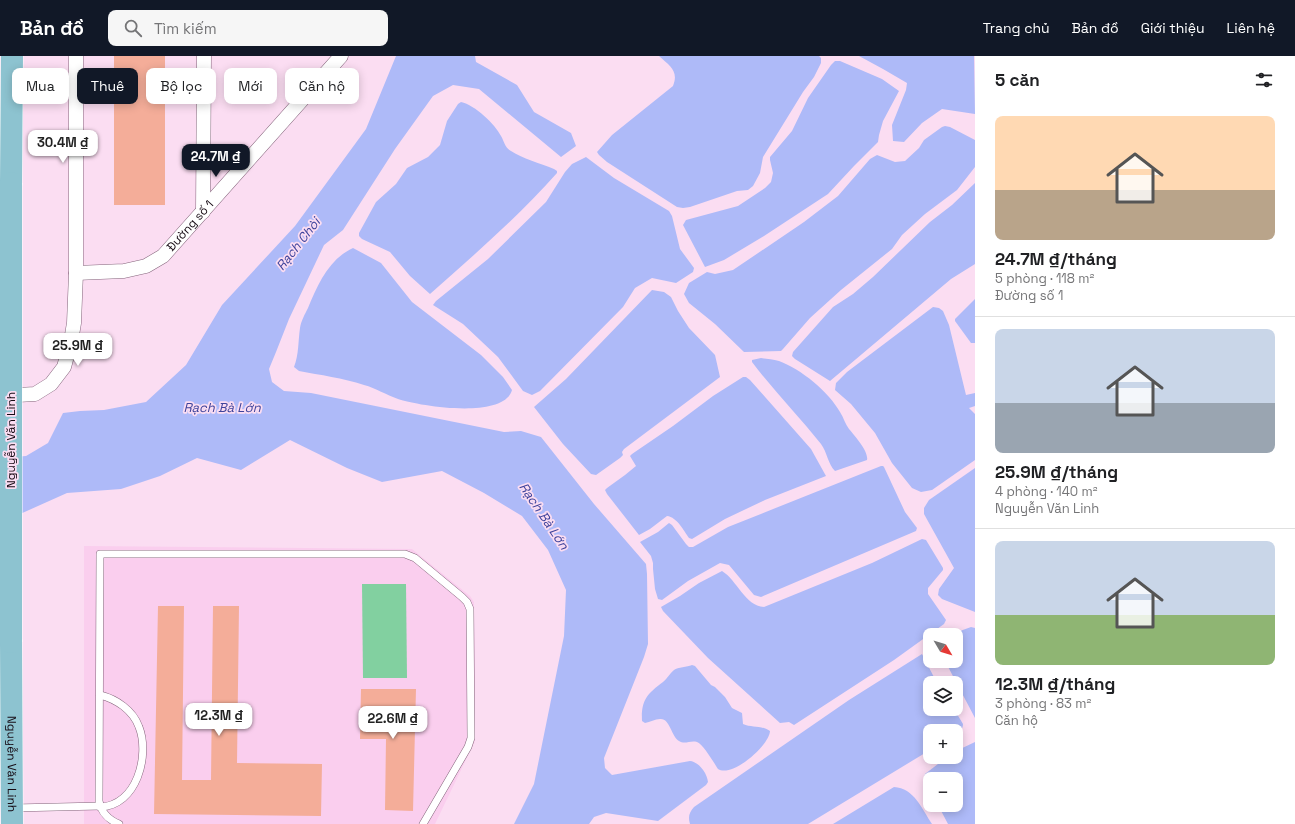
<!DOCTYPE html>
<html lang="vi">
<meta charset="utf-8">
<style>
body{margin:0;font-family:"Space Grotesk",sans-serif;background:#f6f6f6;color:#202124;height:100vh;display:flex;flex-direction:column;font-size:15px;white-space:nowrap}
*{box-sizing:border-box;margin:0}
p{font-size:13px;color:#757577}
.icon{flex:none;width:22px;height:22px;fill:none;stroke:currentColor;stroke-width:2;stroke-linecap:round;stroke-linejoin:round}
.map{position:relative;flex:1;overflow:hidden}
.side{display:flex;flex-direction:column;background:#fff;width:320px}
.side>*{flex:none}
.banner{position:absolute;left:12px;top:12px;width:380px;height:36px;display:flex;gap:8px}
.needle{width:26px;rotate:128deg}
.tools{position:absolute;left:923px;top:572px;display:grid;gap:8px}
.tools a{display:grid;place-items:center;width:40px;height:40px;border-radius:8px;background:#fff;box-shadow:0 2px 10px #0003;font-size:20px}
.price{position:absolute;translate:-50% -34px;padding:0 9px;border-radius:8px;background:#fff;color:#222;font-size:13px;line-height:26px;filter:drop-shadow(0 1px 2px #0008)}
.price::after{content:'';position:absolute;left:50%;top:24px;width:12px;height:9px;margin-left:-6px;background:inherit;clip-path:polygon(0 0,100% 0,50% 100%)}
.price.active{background:#111827;color:#fff}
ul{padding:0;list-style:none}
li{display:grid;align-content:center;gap:8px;height:212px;padding:0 20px}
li+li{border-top:1px solid #e0e0e0}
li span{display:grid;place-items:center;height:124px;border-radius:8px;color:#555}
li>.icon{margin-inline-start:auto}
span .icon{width:72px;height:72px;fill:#fffc;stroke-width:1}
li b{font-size:17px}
h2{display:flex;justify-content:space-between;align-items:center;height:48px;padding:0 20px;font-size:17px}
.pill{padding:0 14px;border-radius:8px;background:#fff;box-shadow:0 2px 10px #0003;font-size:14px;line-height:36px}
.pill.active{background:#111827;color:#fff}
header{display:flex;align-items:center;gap:24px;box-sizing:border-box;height:56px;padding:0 20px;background:#111827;color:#fff}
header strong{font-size:19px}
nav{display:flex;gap:22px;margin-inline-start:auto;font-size:14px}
.search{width:280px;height:36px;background:#f6f6f6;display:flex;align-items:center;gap:10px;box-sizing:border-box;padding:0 14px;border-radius:8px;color:#757577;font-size:15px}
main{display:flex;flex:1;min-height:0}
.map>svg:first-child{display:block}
.built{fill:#faceee}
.green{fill:#82d0a0}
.water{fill:#aebaf8}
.building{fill:#f4ad99}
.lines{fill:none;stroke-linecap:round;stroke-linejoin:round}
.service-casing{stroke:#84647b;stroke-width:8}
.minor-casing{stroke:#84647b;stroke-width:15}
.primary-casing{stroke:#fff;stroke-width:23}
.service{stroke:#fff;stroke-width:7}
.minor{stroke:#fff;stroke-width:14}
.primary{stroke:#8dc3d0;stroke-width:22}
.primary-bridge-casing{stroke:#fff;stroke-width:23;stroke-linecap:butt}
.primary-bridge{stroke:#8dc3d0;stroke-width:22}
.labels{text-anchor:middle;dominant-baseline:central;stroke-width:3.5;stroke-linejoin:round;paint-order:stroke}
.street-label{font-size:12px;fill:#150912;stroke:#fbddf2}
.water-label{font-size:13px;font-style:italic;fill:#3e439b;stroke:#fbddf2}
</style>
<header>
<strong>Bản đồ</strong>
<div class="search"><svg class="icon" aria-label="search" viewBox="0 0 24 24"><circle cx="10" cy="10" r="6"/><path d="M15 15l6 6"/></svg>Tìm kiếm</div>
<nav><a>Trang chủ</a><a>Bản đồ</a><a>Giới thiệu</a><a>Liên hệ</a></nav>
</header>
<main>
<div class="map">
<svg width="975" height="768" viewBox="0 0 975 768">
<rect width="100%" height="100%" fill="#fbddf2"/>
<!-- built -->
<polygon class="built" points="84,490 412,493 470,540 474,546 475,685 435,768 84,768"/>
<!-- green -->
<polygon class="green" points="362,528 406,528 407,622 363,622"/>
<!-- water -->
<g class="water">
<path d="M396,0H475L476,6L517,29L534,56L571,77L576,90L561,101L479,33L453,29L433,40L395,93L343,174L324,189L289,263L276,296L269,313L272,326L284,335L311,337L504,376L521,375L541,381L594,448L646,508L647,518L648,588L644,601L604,702L605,712L612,719L690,705C699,706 707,717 708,726L706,729L658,765L606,757L594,761L589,768H514L534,728L564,580L566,534L548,494L522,460L484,437L442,415L382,426L347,412L290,384L241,414L197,402L160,420L121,433L67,437L0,467V402L26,400L48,387L63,357L80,355L104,354L146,346L186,309L222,249L295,170L366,73Z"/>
<path d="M659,0H819L821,2V7L814,21L803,36L763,101L760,117L753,130L748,134L737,135L690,151L683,152L677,151L607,106L599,99L597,96L612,79L673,30C679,15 670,10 659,0Z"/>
<polygon points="859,0 974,0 975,58 942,53 922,67 904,86 893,85 892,69 906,34 907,27 883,13"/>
<polygon points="835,5 840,5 882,23 899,35 883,65 879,79 878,86 854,110 828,138 764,180 724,204 705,211 683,169 686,164 738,150 765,132 771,126 773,117 770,104 770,101 792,75 808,42 831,9"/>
<path d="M461,46C475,49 495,68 501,80C504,85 505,92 511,95C521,102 542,108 554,113L557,115V117C518,161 474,199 430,238L410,220L390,196L362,183L359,180V177L376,146L396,128L407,112L428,101L440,89L447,65L458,48Z"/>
<polygon points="945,70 950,71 975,84 975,111 957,134 925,158 902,179 892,193 841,234 810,262 783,293 781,295 744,296 715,268 689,247 684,238 689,227 707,216 715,218 733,214 804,166 838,140 870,103 877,99 895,106 905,105 919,92 924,84 942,71"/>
<polygon points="586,101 614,122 669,155 672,160 680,193 694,212 693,216 676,227 652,222 635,232 623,251 540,335 532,339 523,335 498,301 463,268 433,249 436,245 488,203 546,146 565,116 572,108"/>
<polygon points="975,127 975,208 951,223 830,325 795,303 792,300 793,296 833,251 853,238 873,221 930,166 952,149"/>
<path d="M353,192L381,207L412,246L481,299L503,321L512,334C504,364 419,350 398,343C386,339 376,332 364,329C343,322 320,319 299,315L294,311C299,298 298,286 300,272C301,265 305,258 308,252C318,228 329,203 353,192Z"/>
<polygon points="652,234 664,236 671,241 678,255 689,272 715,299 720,321 624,393 622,396 623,399 620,402 596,419 591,418 563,388 534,351 566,323"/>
<polygon points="975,243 975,287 971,287 955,265 955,263"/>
<polygon points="933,251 939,252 943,255 949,269 966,339 975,337 975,350 969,352 975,358 975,404 932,434 921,436 912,432 892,407 875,377 851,348 835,334 836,327 847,316"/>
<path d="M761,302C767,303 773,303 779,305C801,313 829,336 840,356C844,362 845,368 849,373C855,380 869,396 867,404L835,415C828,408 827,396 821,388C799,360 774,335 752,306V304Z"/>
<path d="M743,321H746L750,324L811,393L826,420L765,444L725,463L692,483L689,482C684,475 677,461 667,460L650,473L639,479L607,438L605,434L607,432L625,419L636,410L630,400L632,398L673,370L713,340Z"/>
<polygon points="881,410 883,410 884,411 905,456 917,472 916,475 761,541 754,539 729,509 720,507 688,525 662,544 658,543 655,533 653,513 653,507 651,500 640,486 658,476 669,467 672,469 686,488 689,491 693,491 728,471"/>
<polygon points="975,412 975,556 942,543 938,539 939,533 954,512 924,458 924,452 929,444"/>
<path d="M922,483L926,484L943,512V514L928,532V538L946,564L944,568L894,604L794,669L789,666L780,667L708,602L663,555L661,551L680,540L699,527L722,515C737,524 745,550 764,551L872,507Z"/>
<polygon points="971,571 975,572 975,662 945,605 956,605 956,579 949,579"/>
<path d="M922,598L937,627H930V653H954L963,668C963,673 960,675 956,678V675H930V694L808,768H690C688,760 689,757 694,751L849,644Z"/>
<path d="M692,609L695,610L711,629L715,631L725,641L732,652L742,657L743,668C752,672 761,669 770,675C769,690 732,722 718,713C714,707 703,688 697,686C690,684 685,689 679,685C671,680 670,662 660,663C655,663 650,666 645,667L642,665C641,644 647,638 663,626C667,623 670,617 674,614C678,611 687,611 692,609Z"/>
<polygon points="975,686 975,768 948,768 938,749 956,749 956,723 930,723 930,734 924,723 925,718 947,701 956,701 956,695"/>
<path d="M894,731C914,732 922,753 932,768H833Z"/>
</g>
<!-- building -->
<g class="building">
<rect x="114" y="0" width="51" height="149"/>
<polygon points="158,550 184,550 182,724 211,724 213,550 239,550 237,707 322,708 321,760 154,758"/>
<polygon points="361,633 416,633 413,755 385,754 386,683 360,683"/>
</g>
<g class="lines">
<defs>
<g id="service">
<path d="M100,639C116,643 133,654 139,671C150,699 137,750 100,751"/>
<polyline points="14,752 100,750"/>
<path d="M119,768C109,764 101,756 99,745L100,498H405L415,502L462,541L467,546L470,553L471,682L468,691L423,768"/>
</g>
<g id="minor">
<polyline points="203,156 204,0"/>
<path id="s1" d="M76,217L124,215L146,210L163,200L341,0"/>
<polyline points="0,340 35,338 51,328 64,311 71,285 74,267 76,217 76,0"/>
</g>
<g id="primary">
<polyline points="11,127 12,0"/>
<path id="s2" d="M11,586L12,768"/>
</g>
</defs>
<!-- service casing -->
<use href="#service" class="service-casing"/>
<!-- minor casing -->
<use href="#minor" class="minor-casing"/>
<!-- primary casing -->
<use href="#primary" class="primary-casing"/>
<!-- service -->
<use href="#service" class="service"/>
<!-- minor -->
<use href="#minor" class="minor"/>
<!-- primary -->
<use href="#primary" class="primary"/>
<defs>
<polyline id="primary-bridge" points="11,586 11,127"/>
</defs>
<!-- primary-bridge casing -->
<use href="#primary-bridge" class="primary-bridge-casing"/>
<!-- primary-bridge -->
<use href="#primary-bridge" class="primary-bridge"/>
</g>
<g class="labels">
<!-- street labels -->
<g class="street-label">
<text stroke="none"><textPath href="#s1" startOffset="131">Đường số 1</textPath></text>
<text transform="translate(11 384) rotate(-90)">Nguyễn Văn Linh</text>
<text stroke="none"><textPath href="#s2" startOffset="122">Nguyễn Văn Linh</textPath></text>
</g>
<!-- water labels -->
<g class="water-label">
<text transform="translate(298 188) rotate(-52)">Rạch Chòi</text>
<text x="222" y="351">Rạch Bà Lớn</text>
<text transform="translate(544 460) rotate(56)">Rạch Bà Lớn</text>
</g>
</g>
</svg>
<div class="tools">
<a><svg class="needle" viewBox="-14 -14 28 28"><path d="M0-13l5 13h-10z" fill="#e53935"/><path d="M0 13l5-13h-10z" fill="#757577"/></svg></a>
<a><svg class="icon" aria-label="layers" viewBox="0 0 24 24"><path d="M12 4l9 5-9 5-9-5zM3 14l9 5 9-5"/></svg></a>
<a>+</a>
<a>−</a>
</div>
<b class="price" style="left:63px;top:108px">30.4M ₫</b>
<b class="price active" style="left:216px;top:122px">24.7M ₫</b>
<b class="price" style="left:78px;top:311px">25.9M ₫</b>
<b class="price" style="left:219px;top:681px">12.3M ₫</b>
<b class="price" style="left:393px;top:684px">22.6M ₫</b>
<div class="banner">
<a class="pill">Mua</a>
<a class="pill active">Thuê</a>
<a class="pill">Bộ lọc</a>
<a class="pill">Mới</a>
<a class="pill">Căn hộ</a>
</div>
</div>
<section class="side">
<h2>5 căn<svg class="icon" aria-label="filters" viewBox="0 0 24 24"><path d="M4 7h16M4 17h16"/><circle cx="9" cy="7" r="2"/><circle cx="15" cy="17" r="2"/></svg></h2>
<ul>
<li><span style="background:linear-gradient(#ffd9b3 60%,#b9a48a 0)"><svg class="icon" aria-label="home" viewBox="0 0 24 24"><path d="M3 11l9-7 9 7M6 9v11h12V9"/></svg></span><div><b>24.7M ₫/tháng</b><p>5 phòng · 118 m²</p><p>Đường số 1</p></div></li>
<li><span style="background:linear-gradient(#c9d6e8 60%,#9aa5b1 0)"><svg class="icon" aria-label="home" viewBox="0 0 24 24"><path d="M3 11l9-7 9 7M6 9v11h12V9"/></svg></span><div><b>25.9M ₫/tháng</b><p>4 phòng · 140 m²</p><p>Nguyễn Văn Linh</p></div></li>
<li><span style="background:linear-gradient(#c9d6e8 60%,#8fb573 0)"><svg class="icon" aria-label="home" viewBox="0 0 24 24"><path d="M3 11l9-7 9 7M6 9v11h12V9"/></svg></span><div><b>12.3M ₫/tháng</b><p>3 phòng · 83 m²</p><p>Căn hộ</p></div></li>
</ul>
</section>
</main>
